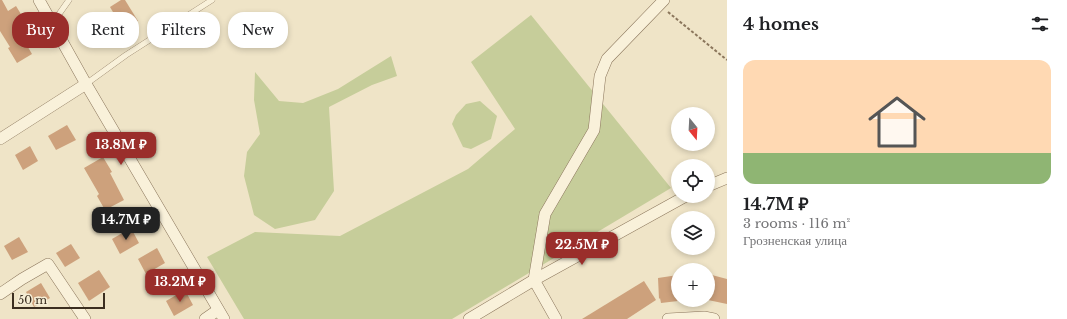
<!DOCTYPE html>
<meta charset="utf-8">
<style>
body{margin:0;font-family:"Libre Baskerville",serif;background:#f6f6f6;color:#202124;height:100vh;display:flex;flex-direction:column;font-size:15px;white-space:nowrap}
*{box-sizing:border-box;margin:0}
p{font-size:13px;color:#757577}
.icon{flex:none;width:22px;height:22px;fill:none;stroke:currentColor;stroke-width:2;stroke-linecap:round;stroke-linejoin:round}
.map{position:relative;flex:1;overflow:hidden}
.details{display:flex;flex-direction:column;background:#fff;width:340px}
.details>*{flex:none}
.guide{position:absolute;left:12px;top:12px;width:380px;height:36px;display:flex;gap:8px}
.needle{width:26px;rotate:162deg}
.fabs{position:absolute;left:671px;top:107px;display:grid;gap:8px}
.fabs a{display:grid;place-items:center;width:44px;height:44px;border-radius:50%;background:#fff;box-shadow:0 2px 6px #0003;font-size:20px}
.scale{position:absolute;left:12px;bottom:10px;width:93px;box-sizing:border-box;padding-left:4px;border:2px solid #3b2e20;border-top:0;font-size:11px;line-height:14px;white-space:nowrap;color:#3b2e20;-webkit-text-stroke:3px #f6eed6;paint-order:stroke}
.price{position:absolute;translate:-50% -34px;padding:0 9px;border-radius:8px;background:#9a2e2b;color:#fff;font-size:13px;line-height:26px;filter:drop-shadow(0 1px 2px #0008)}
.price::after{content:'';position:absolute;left:50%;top:24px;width:12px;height:9px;margin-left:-6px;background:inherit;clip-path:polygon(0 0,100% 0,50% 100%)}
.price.active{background:#222;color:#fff}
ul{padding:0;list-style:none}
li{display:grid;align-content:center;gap:8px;height:212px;padding:0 16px}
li+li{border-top:1px solid #e0e0e0}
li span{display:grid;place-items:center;height:124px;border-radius:12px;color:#555}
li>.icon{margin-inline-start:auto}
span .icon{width:72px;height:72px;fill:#fffc;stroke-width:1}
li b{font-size:17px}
h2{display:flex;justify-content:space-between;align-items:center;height:48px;padding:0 16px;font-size:17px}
.tag{padding:0 14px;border-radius:16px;background:#fff;box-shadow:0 2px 6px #0003;font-size:14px;line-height:36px}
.tag.active{background:#9a2e2b;color:#fff}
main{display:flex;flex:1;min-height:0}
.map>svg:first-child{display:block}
.green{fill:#c6cd9a}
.building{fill:#cda17c}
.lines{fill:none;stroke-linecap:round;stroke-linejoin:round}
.lane-casing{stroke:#8b765c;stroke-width:6}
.street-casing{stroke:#8b765c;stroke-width:12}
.path{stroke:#8b765c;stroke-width:2;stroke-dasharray:3 2;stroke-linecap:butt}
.lane{stroke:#f9f1da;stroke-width:5.5}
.street{stroke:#f9f1da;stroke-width:11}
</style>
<main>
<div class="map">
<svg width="727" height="319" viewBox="0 0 727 319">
<rect width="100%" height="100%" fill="#efe4c7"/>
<!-- green -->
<g class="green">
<polygon points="531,15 671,188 452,319 244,319 207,257 255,232 340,236 468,169 515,129 471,62"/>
<polygon points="391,56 397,76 372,85 329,107 334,191 315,220 275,229 254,215 244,176 247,152 260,134 254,100 255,72 279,101 303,103 338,89"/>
<polygon points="480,101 497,116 491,139 471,149 463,147 452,124 456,115 466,104"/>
</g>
<!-- building -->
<g class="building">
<polygon points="0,0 2,0 8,11 16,6 24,19 17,24 21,30 19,32 32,54 17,63 8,48 10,47 0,31"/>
<polygon points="121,0 125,0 138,21 123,29 110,7"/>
<polygon points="67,125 76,140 56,150 48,136"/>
<polygon points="30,146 38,161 23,170 15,155"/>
<polygon points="103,157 112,172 110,173 124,200 105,210 97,196 99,194 84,168"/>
<polygon points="131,228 139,243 120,254 112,239"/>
<polygon points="19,237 28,252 12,260 4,246"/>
<polygon points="71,244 80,258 65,267 56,253"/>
<polygon points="157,248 165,263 146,274 138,259"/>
<polygon points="99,270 110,287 89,301 78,283"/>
<polygon points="708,274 727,279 727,304 708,300"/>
<polygon points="678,275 678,301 661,303 660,298 659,299 658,278"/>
<polygon points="644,281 656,300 627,319 582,319"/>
<polygon points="41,283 50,298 34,307 26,292"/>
<polygon points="185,290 193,305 174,316 166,301"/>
</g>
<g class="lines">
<defs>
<g id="lane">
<polyline points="52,24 69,0"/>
<polyline points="86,84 126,55 212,0"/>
</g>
<g id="street">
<polyline points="39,0 86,84 224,319"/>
<polyline points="0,139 86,84"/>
<polyline points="708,186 727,178"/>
<polyline points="0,294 22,279 48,264 85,319"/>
<polyline points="205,319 218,310"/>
<polyline points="469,319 534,280 686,196"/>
<polyline points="556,319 534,280 545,214 594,130 600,76 607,59 664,0"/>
<polyline points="668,319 704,317 714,319"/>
</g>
</defs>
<!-- lane casing -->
<use href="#lane" class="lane-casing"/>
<!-- street casing -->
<use href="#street" class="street-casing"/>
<!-- path -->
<polyline class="path" points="668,12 727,60"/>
<!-- lane -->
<use href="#lane" class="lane"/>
<!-- street -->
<use href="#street" class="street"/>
</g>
</svg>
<div class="fabs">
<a><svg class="needle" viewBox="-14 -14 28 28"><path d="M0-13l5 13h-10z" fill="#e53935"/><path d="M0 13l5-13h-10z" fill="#757577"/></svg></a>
<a><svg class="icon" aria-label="locate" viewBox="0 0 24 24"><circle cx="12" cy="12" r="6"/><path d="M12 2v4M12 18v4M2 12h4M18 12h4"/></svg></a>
<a><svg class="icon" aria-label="layers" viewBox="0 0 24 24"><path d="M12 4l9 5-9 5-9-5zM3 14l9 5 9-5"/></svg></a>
<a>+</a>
</div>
<div class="scale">50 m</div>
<b class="price" style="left:121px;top:166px">13.8M ₽</b>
<b class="price active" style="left:126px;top:241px">14.7M ₽</b>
<b class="price" style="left:582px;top:266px">22.5M ₽</b>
<b class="price" style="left:180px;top:303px">13.2M ₽</b>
<div class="guide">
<a class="tag active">Buy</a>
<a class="tag">Rent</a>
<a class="tag">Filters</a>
<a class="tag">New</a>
</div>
</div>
<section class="details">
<h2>4 homes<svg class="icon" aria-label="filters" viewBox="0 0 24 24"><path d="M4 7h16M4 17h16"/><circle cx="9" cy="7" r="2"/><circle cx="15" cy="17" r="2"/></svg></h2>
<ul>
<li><span style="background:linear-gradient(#ffd9b3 75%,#8fb573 0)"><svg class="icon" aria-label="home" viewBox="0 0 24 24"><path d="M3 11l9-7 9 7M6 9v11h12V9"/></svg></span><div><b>14.7M ₽</b><p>3 rooms · 116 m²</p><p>Грозненская улица</p></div></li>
</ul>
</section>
</main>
